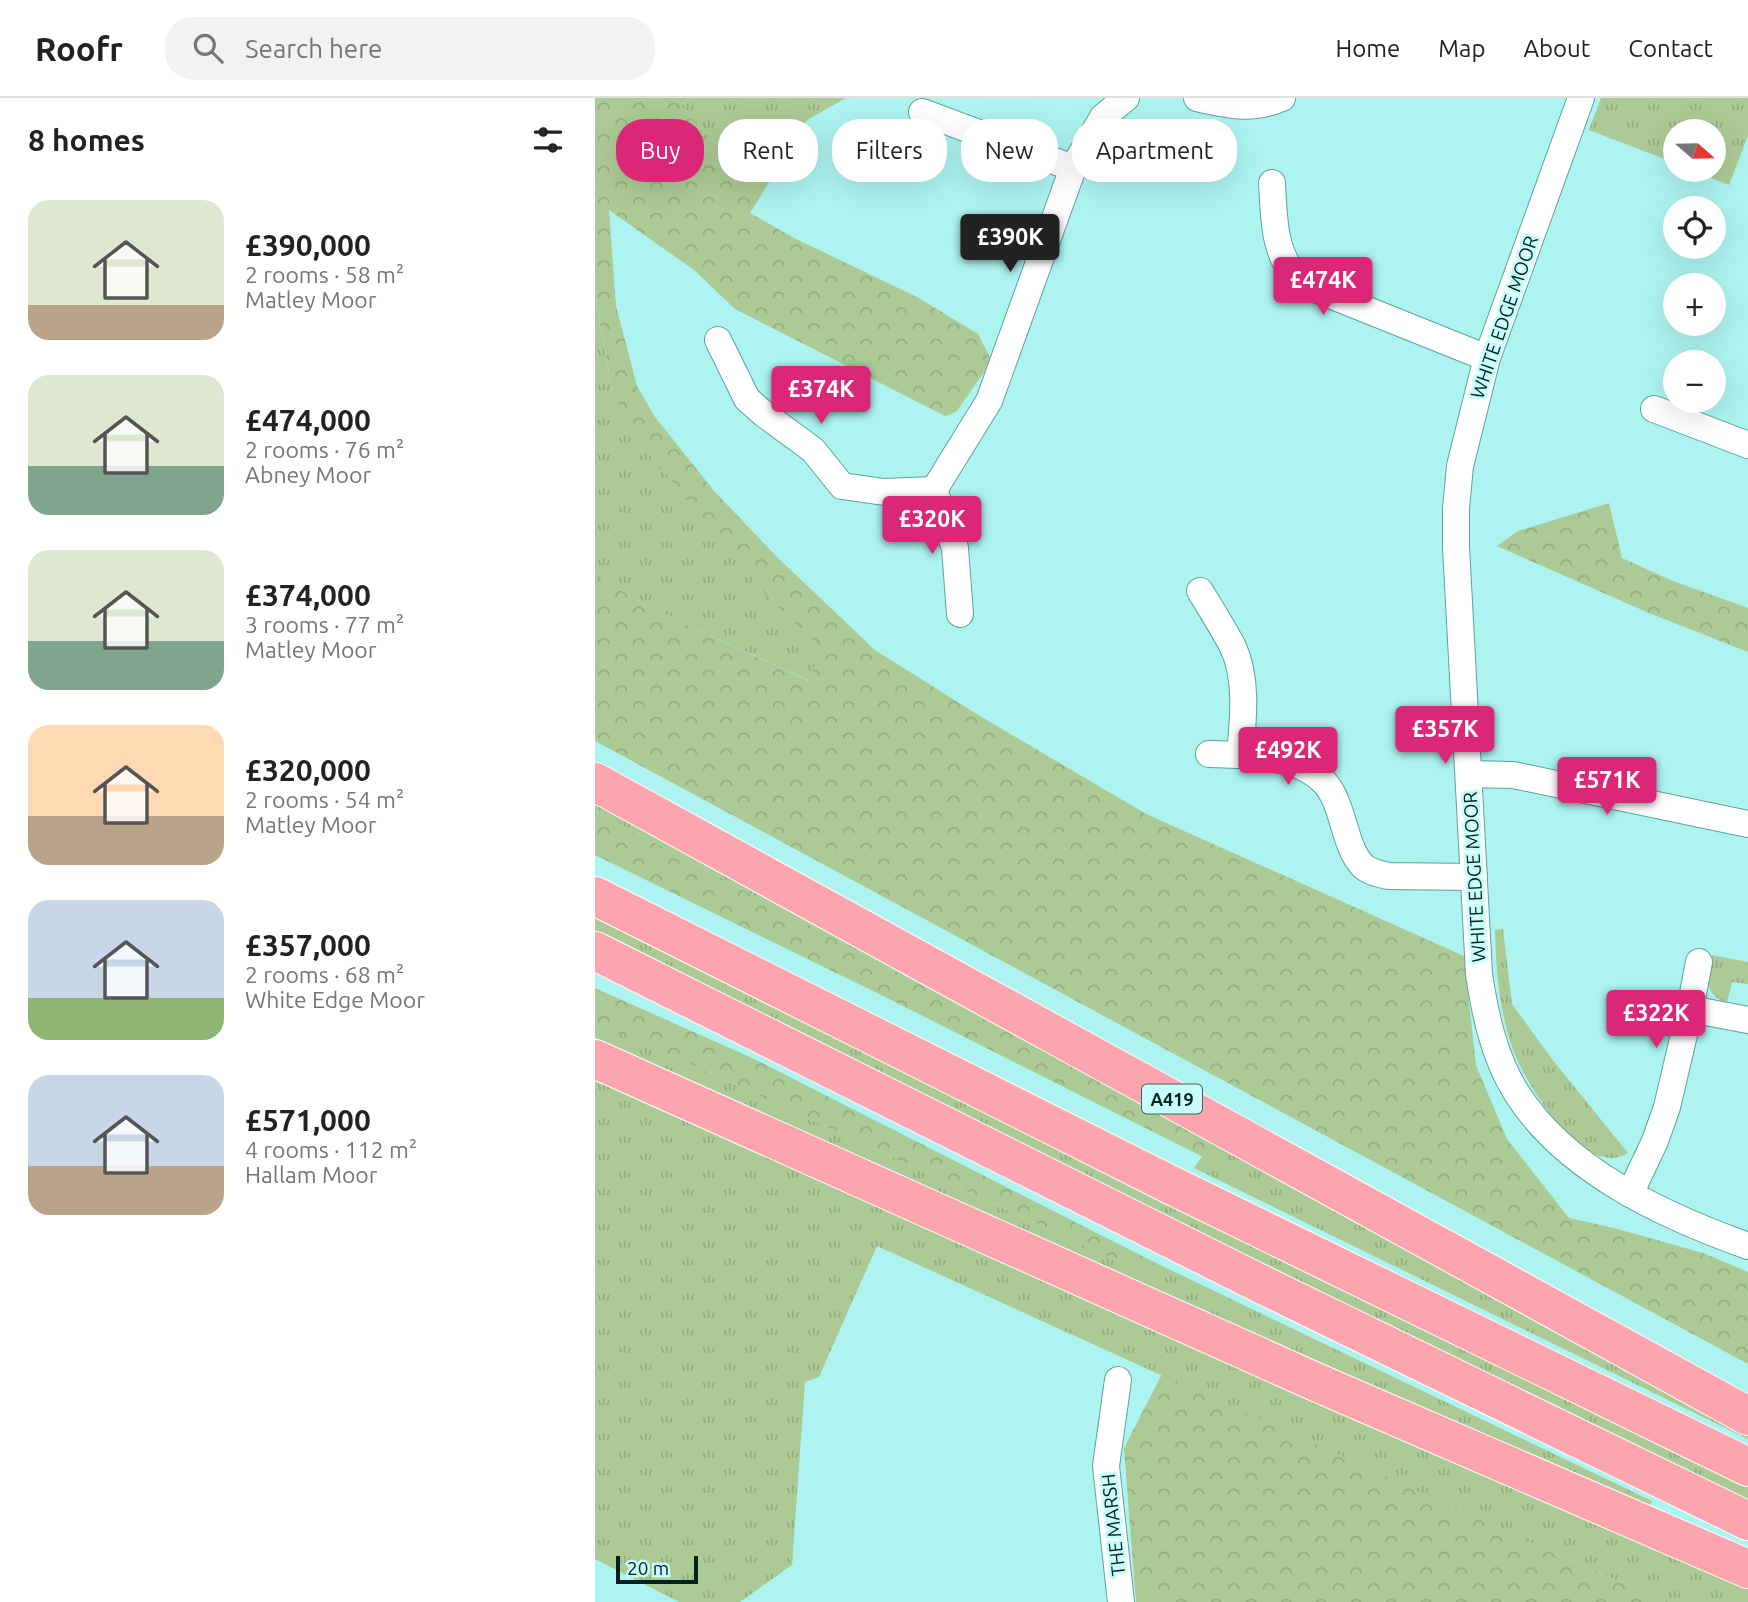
<!DOCTYPE html>
<meta charset="utf-8">
<style>
body{margin:0;font-family:Ubuntu,sans-serif;background:#f2f2f2;color:#222;height:100vh;display:flex;flex-direction:column;font-size:26px;white-space:nowrap}
*{box-sizing:border-box;margin:0}
p{font-size:23px;color:#767676}
.icon{flex:none;width:38px;height:38px;fill:none;stroke:currentColor;stroke-width:2;stroke-linecap:round;stroke-linejoin:round}
.map{position:relative;flex:1;overflow:hidden}
.drawer{display:flex;flex-direction:column;background:#fff;width:595px}
.drawer>*{flex:none}
.top-card{position:absolute;left:21px;top:21px;width:665px;height:63px;display:flex;gap:14px}
.needle{width:46px;rotate:110deg}
.controls{position:absolute;left:1068px;top:21px;display:grid;gap:14px}
.controls a{display:grid;place-items:center;width:63px;height:63px;border-radius:50%;background:#fff;box-shadow:0 7px 28px #0002;font-size:35px}
.scale{position:absolute;left:21px;bottom:18px;width:82px;box-sizing:border-box;padding-left:7px;border:4px solid #032120;border-top:0;font-size:19px;line-height:24px;white-space:nowrap;color:#032120;-webkit-text-stroke:5px #c7fefb;paint-order:stroke}
.price{position:absolute;translate:-50% -60px;padding:0 16px;border-radius:7px;background:#db2777;color:#fff;font-size:23px;line-height:46px;filter:drop-shadow(0 2px 4px #0008)}
.price::after{content:'';position:absolute;left:50%;top:42px;width:21px;height:16px;margin-left:-10px;background:inherit;clip-path:polygon(0 0,100% 0,50% 100%)}
.price.current{background:#222;color:#fff}
ul{padding:0;list-style:none}
li{display:flex;align-items:center;gap:21px;height:175px;padding:0 28px}
li span{display:grid;place-items:center;flex:none;width:196px;height:140px;border-radius:21px;color:#555}
li>.icon{margin-inline-start:auto}
span .icon{width:84px;height:84px;fill:#fffc;stroke-width:1}
li b{font-size:30px}
h2{display:flex;justify-content:space-between;align-items:center;height:84px;padding:0 28px;font-size:30px}
.pill{padding:0 24px;border-radius:28px;background:#fff;box-shadow:0 7px 28px #0002;font-size:24px;line-height:63px}
.pill.current{background:#db2777;color:#fff}
header{display:flex;align-items:center;gap:42px;box-sizing:border-box;height:98px;padding:0 35px;background:#fff;border-bottom:2px solid #e0e0e0}
header strong{font-size:33px}
nav{display:flex;gap:38px;margin-inline-start:auto;font-size:24px}
.search{width:490px;height:63px;background:#f2f2f2;display:flex;align-items:center;gap:18px;box-sizing:border-box;padding:0 24px;border-radius:28px;color:#767676;font-size:26px}
main{display:flex;flex:1;min-height:0}
.map>svg:first-child{display:block}
.grass{fill:url(#grass-tufts)}
.forest{fill:url(#forest-crowns)}
.lines{fill:none;stroke-linecap:round;stroke-linejoin:round}
.street-casing{stroke:#5da29f;stroke-width:28}
.highway-casing{stroke:#fff;stroke-width:40}
.street{stroke:#fff;stroke-width:26}
.highway{stroke:#fda5af;stroke-width:38}
.labels{text-anchor:middle;dominant-baseline:central;stroke-width:6;stroke-linejoin:round;paint-order:stroke}
.shield{fill:#c7fefb;stroke:#3e6362;stroke-width:2}
.shield-label{font-size:18px;font-weight:bold;fill:#032120}
.street-label{font-size:19px;fill:#032120;stroke:#c7fefb}
</style>
<header>
<strong>Roofr</strong>
<div class="search"><svg class="icon" aria-label="search" viewBox="0 0 24 24"><circle cx="10" cy="10" r="6"/><path d="M15 15l6 6"/></svg>Search here</div>
<nav><a>Home</a><a>Map</a><a>About</a><a>Contact</a></nav>
</header>
<main>
<section class="drawer">
<h2>8 homes<svg class="icon" aria-label="filters" viewBox="0 0 24 24"><path d="M4 7h16M4 17h16"/><circle cx="9" cy="7" r="2"/><circle cx="15" cy="17" r="2"/></svg></h2>
<ul>
<li><span style="background:linear-gradient(#dfe7d0 75%,#b9a48a 0)"><svg class="icon" aria-label="home" viewBox="0 0 24 24"><path d="M3 11l9-7 9 7M6 9v11h12V9"/></svg></span><div><b>£390,000</b><p>2 rooms · 58 m²</p><p>Matley Moor</p></div></li>
<li><span style="background:linear-gradient(#dfe7d0 65%,#7fa58c 0)"><svg class="icon" aria-label="home" viewBox="0 0 24 24"><path d="M3 11l9-7 9 7M6 9v11h12V9"/></svg></span><div><b>£474,000</b><p>2 rooms · 76 m²</p><p>Abney Moor</p></div></li>
<li><span style="background:linear-gradient(#dfe7d0 65%,#7fa58c 0)"><svg class="icon" aria-label="home" viewBox="0 0 24 24"><path d="M3 11l9-7 9 7M6 9v11h12V9"/></svg></span><div><b>£374,000</b><p>3 rooms · 77 m²</p><p>Matley Moor</p></div></li>
<li><span style="background:linear-gradient(#ffd9b3 65%,#b9a48a 0)"><svg class="icon" aria-label="home" viewBox="0 0 24 24"><path d="M3 11l9-7 9 7M6 9v11h12V9"/></svg></span><div><b>£320,000</b><p>2 rooms · 54 m²</p><p>Matley Moor</p></div></li>
<li><span style="background:linear-gradient(#c9d6e8 70%,#8fb573 0)"><svg class="icon" aria-label="home" viewBox="0 0 24 24"><path d="M3 11l9-7 9 7M6 9v11h12V9"/></svg></span><div><b>£357,000</b><p>2 rooms · 68 m²</p><p>White Edge Moor</p></div></li>
<li><span style="background:linear-gradient(#c9d6e8 65%,#b9a48a 0)"><svg class="icon" aria-label="home" viewBox="0 0 24 24"><path d="M3 11l9-7 9 7M6 9v11h12V9"/></svg></span><div><b>£571,000</b><p>4 rooms · 112 m²</p><p>Hallam Moor</p></div></li>
</ul>
</section>
<div class="map">
<svg width="1153" height="1504" viewBox="0 0 1153 1504">
<defs>
<pattern id="grass-tufts" width="24" height="20" patternUnits="userSpaceOnUse" patternTransform="scale(1.75)"><rect width="24" height="20" fill="#acca95"/><path d="M3 7l-1-3M5 7V3M7 7l1-3M15 17l-1-3M17 17v-4M19 17l1-3" fill="none" stroke="#92ad80"/></pattern>
<pattern id="forest-crowns" width="20" height="18" patternUnits="userSpaceOnUse" patternTransform="scale(1.75)"><rect width="20" height="18" fill="#acca95"/><path d="M2 6a3 3 0 1 1 6 0M12 15a3 3 0 1 1 6 0" fill="none" stroke="#92ad80"/></pattern>
</defs>
<rect width="100%" height="100%" fill="#adf4f1"/>
<!-- grass -->
<g class="grass">
<polygon points="94,0 251,0 212,22 167,96 86,8"/>
<polygon points="1006,0 1153,0 1153,38 1134,87 1096,72 1118,72 1118,33 1080,33 1080,65 994,32"/>
<polygon points="0,198 17,293 168,494 226,549 215,583 49,507 0,475"/>
<polygon points="0,697 1153,1330 1153,1341 599,1070 618,1042 0,713"/>
<polygon points="0,818 1153,1388 1153,1403 952,1306 0,833"/>
<path d="M908,831L917,906L957,961L1033,1055C989,1083 929,984 917,949C904,911 901,872 900,832Z"/>
<path d="M1117,857L1153,864V886L1137,884L1132,905C1107,896 1113,878 1117,857Z"/>
<polygon points="0,925 104,970 553,1177 559,1164 1057,1403 1053,1411 0,940"/>
<polygon points="0,982 1153,1489 1153,1504 1074,1504 962,1457 282,1148 224,1279 210,1284 197,1467 145,1504 84,1504 0,1461"/>
<polygon points="539,1480 568,1501 568,1504 541,1504"/>
</g>
<!-- forest -->
<g class="forest">
<polygon points="0,0 94,0 86,8 167,96 155,115 199,140 322,199 383,236 397,263 361,314 350,318 140,211 99,172 14,112 21,208 42,288 60,319 120,394 182,459 280,552 380,615 551,716 869,858 881,967 912,1041 974,1120 1019,1130 1108,1155 1153,1174 1153,1266 0,643 0,475 49,507 214,583 225,549 168,494 35,333 17,292 0,198"/>
<polygon points="1014,405 1027,460 1078,483 1153,510 1153,554 1054,515 902,448 923,433"/>
<polygon points="0,713 618,1042 608,1059 280,894 0,757"/>
<polygon points="0,890 157,960 559,1164 553,1177 104,970 0,925"/>
<polygon points="567,1276 962,1457 1074,1504 568,1504 568,1501 539,1480 529,1350"/>
</g>
<g class="lines">
<defs>
<g id="street">
<path d="M602,0C632,7 658,13 687,0"/>
<path d="M986,0L892,260L865,368L861,410V449L884,876C890,916 899,959 921,994C969,1072 1069,1118 1153,1148"/>
<polyline points="327,14 478,70"/>
<path d="M677,85C679,117 678,154 701,179C706,184 714,187 720,191L892,260"/>
<polyline points="123,242 152,301 169,316 218,352 247,388 289,394 339,392"/>
<polyline points="1059,311 1153,347"/>
<polyline points="339,392 394,303 478,70 508,19 531,0"/>
<polyline points="339,392 360,450 365,516"/>
<path d="M605,493C616,511 628,530 638,549C653,581 648,623 645,657C674,659 709,662 730,685C749,706 749,750 768,768C774,774 785,776 793,778L879,779"/>
<polyline points="614,656 645,657"/>
<polyline points="874,676 918,677 1153,726"/>
<polyline points="1095,911 1104,864"/>
<polyline points="1035,1096 1060,1043 1072,1009 1095,911 1153,922"/>
<polyline points="523,1282 511,1368 526,1504"/>
</g>
<g id="highway">
<polyline points="0,684 1153,1318"/>
<polyline points="0,798 574,1086 1153,1369"/>
<polyline points="0,853 670,1188 1153,1423"/>
<polyline points="0,961 723,1285 1153,1471"/>
</g>
</defs>
<!-- street casing -->
<use href="#street" class="street-casing"/>
<!-- highway casing -->
<use href="#highway" class="highway-casing"/>
<!-- street -->
<use href="#street" class="street"/>
<!-- highway -->
<use href="#highway" class="highway"/>
</g>
<g class="labels">
<!-- shield labels -->
<rect class="shield" x="547" y="986.5" width="60" height="29" rx="5"/>
<g class="shield-label">
<text x="577" y="1001">A419</text>
</g>
<!-- street labels -->
<g class="street-label">
<text transform="translate(909 219) rotate(-71)">WHITE EDGE MOOR</text>
<text transform="translate(879 779) rotate(-93)">WHITE EDGE MOOR</text>
<text transform="translate(518 1427) rotate(-96)">THE MARSH</text>
</g>
</g>
</svg>
<div class="controls">
<a><svg class="needle" viewBox="-14 -14 28 28"><path d="M0-13l5 13h-10z" fill="#e53935"/><path d="M0 13l5-13h-10z" fill="#767676"/></svg></a>
<a><svg class="icon" aria-label="locate" viewBox="0 0 24 24"><circle cx="12" cy="12" r="6"/><path d="M12 2v4M12 18v4M2 12h4M18 12h4"/></svg></a>
<a>+</a>
<a>−</a>
</div>
<div class="scale">20 m</div>
<b class="price current" style="left:415px;top:176px">£390K</b>
<b class="price" style="left:728px;top:219px">£474K</b>
<b class="price" style="left:226px;top:328px">£374K</b>
<b class="price" style="left:337px;top:458px">£320K</b>
<b class="price" style="left:850px;top:668px">£357K</b>
<b class="price" style="left:693px;top:689px">£492K</b>
<b class="price" style="left:1012px;top:719px">£571K</b>
<b class="price" style="left:1061px;top:952px">£322K</b>
<div class="top-card">
<a class="pill current">Buy</a>
<a class="pill">Rent</a>
<a class="pill">Filters</a>
<a class="pill">New</a>
<a class="pill">Apartment</a>
</div>
</div>
</main>
